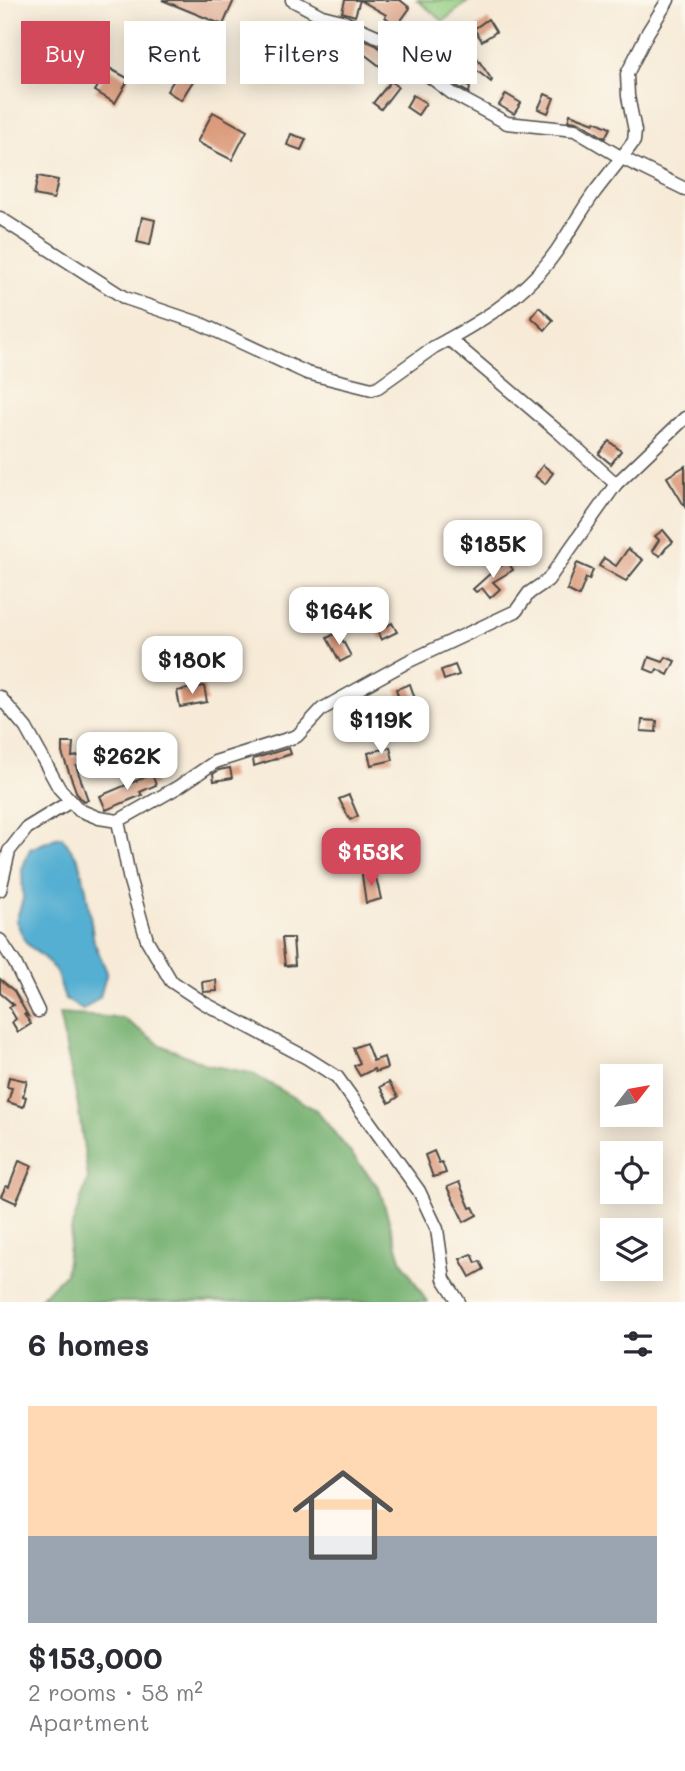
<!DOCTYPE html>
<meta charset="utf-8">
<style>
body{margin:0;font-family:Mali,sans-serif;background:#f7f7f7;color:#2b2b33;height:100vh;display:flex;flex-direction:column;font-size:26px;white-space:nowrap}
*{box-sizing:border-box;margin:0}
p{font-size:23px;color:#7c7c81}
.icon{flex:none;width:38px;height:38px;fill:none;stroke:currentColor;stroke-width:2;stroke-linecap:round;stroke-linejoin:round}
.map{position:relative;height:1302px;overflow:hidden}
.drawer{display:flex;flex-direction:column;background:#fff;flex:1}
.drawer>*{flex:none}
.banner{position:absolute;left:21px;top:21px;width:644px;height:63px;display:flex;gap:14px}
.needle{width:46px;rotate:59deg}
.controls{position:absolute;left:600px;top:1064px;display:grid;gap:14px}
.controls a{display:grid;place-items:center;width:63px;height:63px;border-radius:0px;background:#fff;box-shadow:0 4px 18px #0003;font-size:35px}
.price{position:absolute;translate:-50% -60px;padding:0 16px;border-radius:14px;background:#fff;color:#222;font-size:23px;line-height:46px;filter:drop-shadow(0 2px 4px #0008)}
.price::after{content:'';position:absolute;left:50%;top:42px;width:21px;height:16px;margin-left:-10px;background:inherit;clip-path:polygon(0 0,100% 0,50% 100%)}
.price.on{background:#d1495b;color:#fff}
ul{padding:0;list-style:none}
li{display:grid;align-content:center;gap:14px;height:371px;padding:0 28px}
li span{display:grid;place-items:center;height:217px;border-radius:0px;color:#555}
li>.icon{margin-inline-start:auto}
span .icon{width:126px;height:126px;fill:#fffc;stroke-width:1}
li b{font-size:30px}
h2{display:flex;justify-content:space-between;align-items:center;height:84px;padding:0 28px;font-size:30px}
.tag{padding:0 24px;border-radius:0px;background:#fff;box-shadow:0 4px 18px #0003;font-size:24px;line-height:63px}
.tag.on{background:#d1495b;color:#fff}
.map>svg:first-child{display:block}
.green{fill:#92cd81;stroke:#5e7c56;stroke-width:2}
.forest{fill:#75b06f;stroke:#506e4d;stroke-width:2}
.water{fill:#55afd2;stroke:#406d7e;stroke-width:2}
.building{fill:#dc9b7d}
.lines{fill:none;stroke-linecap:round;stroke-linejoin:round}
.minor-casing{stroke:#4a4845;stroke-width:15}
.minor{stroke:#fff;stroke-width:12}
</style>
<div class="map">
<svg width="685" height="1302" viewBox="0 0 685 1302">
<rect width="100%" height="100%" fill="#fbf7ec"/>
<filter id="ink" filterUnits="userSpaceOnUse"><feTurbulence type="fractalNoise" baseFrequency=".0143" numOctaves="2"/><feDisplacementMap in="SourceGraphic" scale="14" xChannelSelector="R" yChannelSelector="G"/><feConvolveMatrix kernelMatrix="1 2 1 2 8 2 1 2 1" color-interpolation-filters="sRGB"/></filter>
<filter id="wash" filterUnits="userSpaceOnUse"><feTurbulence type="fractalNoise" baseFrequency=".00686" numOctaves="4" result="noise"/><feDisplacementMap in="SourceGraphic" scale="28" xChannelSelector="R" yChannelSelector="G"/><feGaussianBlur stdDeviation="1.57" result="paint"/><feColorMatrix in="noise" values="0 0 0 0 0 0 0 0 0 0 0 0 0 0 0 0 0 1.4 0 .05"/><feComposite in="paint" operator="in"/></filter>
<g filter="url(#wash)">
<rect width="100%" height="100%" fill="#f7ebd8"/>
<!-- green -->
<polygon class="green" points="417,0 470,0 443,21"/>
<!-- forest -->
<polygon class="forest" points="59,1014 123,1018 161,1045 208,1065 251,1073 316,1110 379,1188 401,1259 427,1302 36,1302 65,1274 72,1226 88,1178 78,1105"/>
<!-- water -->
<polygon class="water" points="62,837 78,859 86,889 94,942 107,972 100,997 83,1010 65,999 56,971 45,959 26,943 16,921 23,899 22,869 30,849 56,838"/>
<g id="blocks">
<!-- building -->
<g class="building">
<polygon points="162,0 234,0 223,25"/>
<polygon points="345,0 400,0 410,8 397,26 385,17 386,15 360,0 355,16 342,12"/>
<polygon points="488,19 496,32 482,41 474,29"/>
<polygon points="361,39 376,45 389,56 381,67 355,47"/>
<polygon points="466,42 492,80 491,82 469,64 465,67 454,50"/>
<polygon points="438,67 470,88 469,93 458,87 436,70"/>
<polygon points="109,68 129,79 115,103 95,91"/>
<polygon points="181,69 195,78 181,100 167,91"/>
<polygon points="391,81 398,87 381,109 373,103"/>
<polygon points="506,94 521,103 514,114 499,105"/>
<polygon points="545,94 554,98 548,113 538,109"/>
<polygon points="413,95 426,103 418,115 406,107"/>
<polygon points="213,112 247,131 232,160 197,142"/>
<polygon points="570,114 594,123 595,121 610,128 605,138 579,122 568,121"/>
<polygon points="291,134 306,139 301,150 287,145"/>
<polygon points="38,176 58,180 54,199 34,195"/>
<polygon points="142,217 155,220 150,245 137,242"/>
<polygon points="539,307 553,320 545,330 531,317"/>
<polygon points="609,441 621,451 611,464 599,454"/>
<polygon points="543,465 553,473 545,484 535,476"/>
<polygon points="685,466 685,507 667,477"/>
<polygon points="663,530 673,542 666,548 660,556 652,551 659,540 655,536"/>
<polygon points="628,549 643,560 626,581 599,566 604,558 616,566"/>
<polygon points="508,562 513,570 493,582 500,589 490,598 482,588 476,592 473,589 493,571"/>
<polygon points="577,563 593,570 589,580 586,578 579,596 567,590"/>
<polygon points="392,623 397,632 381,640 377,631"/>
<polygon points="338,632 351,656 340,662 327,638"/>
<polygon points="649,657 663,662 666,657 675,661 668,675 657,669 655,673 645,669"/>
<polygon points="455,665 459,675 444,680 441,670"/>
<polygon points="410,684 420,714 405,718 396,689"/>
<polygon points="204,686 207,702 180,707 177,691"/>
<polygon points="642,720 657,721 656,732 641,731"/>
<polygon points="62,743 73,743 72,757 101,753 102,762 76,766 88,800 83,801 77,794 62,753"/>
<polygon points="390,747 393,760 371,765 368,753"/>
<polygon points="289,748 291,754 254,766 253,759"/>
<polygon points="230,768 232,778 214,781 213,774 219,770"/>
<polygon points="152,774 156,785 140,792 142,795 106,810 100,796"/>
<polygon points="349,795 358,816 350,820 339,799"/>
<polygon points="375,873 381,899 366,903 362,875"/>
<polygon points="282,938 293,938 295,965 285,966"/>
<polygon points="0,979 14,991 28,1016 24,1014 31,1024 18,1032 12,1022 16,1019 9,1007 14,1005 0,993"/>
<polygon points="216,980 217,991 203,992 202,982"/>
<polygon points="366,1043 373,1061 384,1057 387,1068 375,1072 374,1069 360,1076 354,1066 360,1063 353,1048"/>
<polygon points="9,1077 27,1081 23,1096 26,1097 23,1107 8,1102 12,1088 7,1087"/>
<polygon points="389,1082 398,1097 389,1103 380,1087"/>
<polygon points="434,1151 439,1163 442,1162 446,1173 433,1177 425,1155"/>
<polygon points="19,1161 32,1166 16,1203 1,1196 6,1186 9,1187"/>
<polygon points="459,1182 470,1208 473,1207 477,1215 464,1222 447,1187"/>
<polygon points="472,1254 476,1263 480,1261 484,1269 470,1277 460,1259"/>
</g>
</g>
</g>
<g filter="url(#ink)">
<use href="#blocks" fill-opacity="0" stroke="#4a4845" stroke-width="2"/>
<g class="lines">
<defs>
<g id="minor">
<polyline points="292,0 322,16 342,21 388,41 405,58 453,94 507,123 575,130 622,158 685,189"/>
<polyline points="0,218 125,298 199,323 307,373 372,389 378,387 434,347 447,340 454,343 561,434 616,484"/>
<path d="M447,340C479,322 509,304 535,277C560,252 574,221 594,193C607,176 621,159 634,141L635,131L628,96L627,74L648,32L668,0"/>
<polyline points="0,697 26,728 59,788 71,801 79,810 99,818 118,821 178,787 215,762 297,736 322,709 407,662 516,611 529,593 548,580 616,484 685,418"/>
<polyline points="118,821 130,881 147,940 171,981 204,1003 307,1058 337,1077 419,1191 437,1229 444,1279 459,1302"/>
<polyline points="0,890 9,851 27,828 71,801"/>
<polyline points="0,940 15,963 38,1011"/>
</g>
</defs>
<!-- minor casing -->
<use href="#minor" class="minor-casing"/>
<!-- minor -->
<use href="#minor" class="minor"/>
</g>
</g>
</svg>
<div class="controls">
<a><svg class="needle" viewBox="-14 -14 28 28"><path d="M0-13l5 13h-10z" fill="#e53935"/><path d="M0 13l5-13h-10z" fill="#7c7c81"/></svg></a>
<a><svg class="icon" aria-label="locate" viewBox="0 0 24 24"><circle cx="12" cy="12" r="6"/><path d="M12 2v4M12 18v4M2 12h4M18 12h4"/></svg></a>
<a><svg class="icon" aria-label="layers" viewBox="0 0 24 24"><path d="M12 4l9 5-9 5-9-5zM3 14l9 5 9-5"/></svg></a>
</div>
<b class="price" style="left:493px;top:580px">$185K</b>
<b class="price" style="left:339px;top:647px">$164K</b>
<b class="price" style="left:192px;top:696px">$180K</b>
<b class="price" style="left:381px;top:756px">$119K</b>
<b class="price" style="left:127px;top:792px">$262K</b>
<b class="price on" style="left:371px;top:888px">$153K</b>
<div class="banner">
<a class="tag on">Buy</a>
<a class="tag">Rent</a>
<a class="tag">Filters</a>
<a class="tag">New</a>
</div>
</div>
<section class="drawer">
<h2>6 homes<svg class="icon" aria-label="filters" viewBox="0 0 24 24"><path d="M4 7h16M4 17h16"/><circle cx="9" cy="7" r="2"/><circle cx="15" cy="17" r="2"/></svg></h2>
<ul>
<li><span style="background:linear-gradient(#ffd9b3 60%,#9aa5b1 0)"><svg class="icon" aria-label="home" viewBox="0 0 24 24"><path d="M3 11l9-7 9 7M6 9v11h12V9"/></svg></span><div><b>$153,000</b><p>2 rooms · 58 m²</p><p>Apartment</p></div></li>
</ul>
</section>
